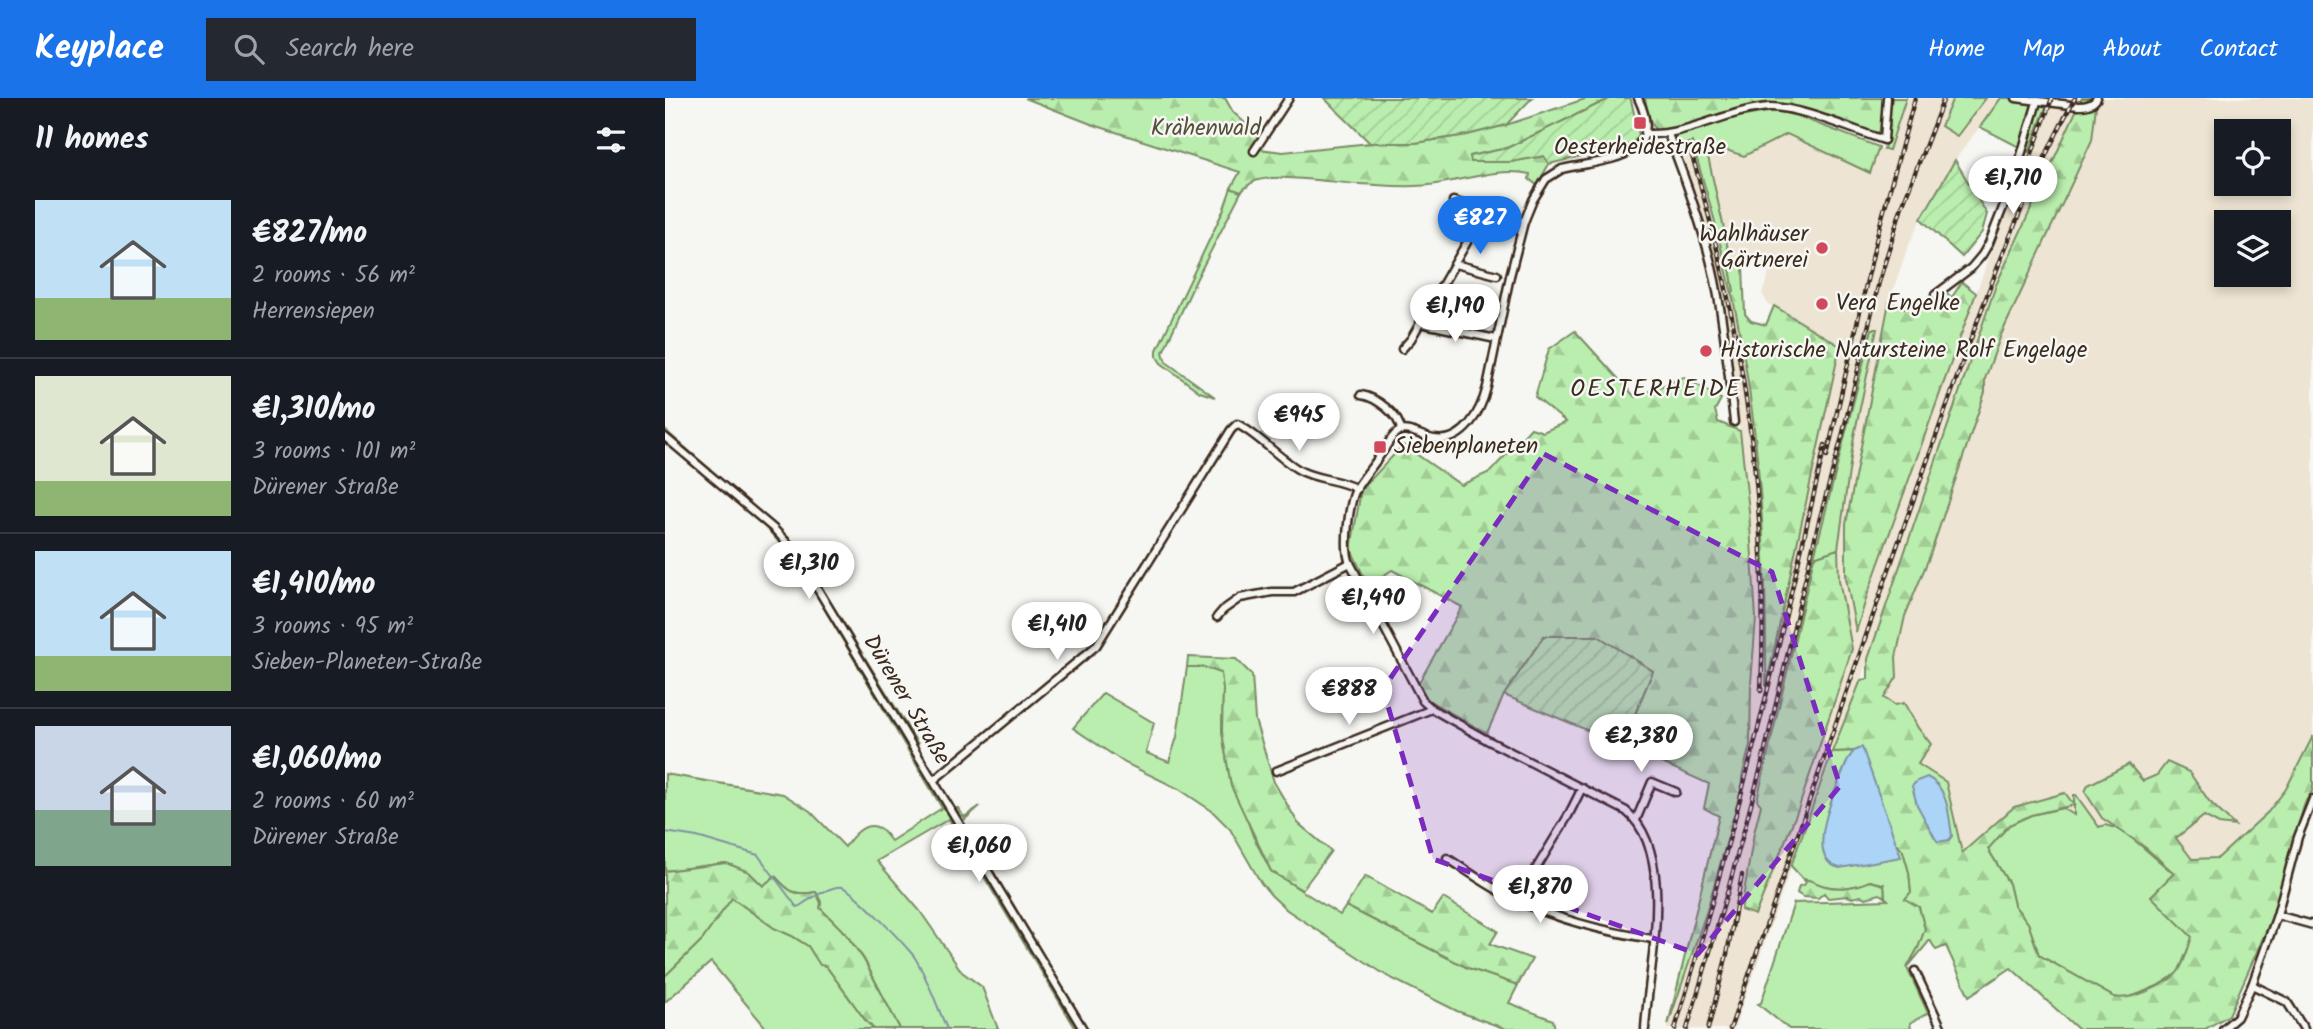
<!DOCTYPE html>
<meta charset="utf-8">
<style>
body{margin:0;font-family:Kalam,sans-serif;background:#242831;color:#f1f3f6;height:100vh;display:flex;flex-direction:column;font-size:26px;white-space:nowrap}
*{box-sizing:border-box;margin:0}
p{font-size:23px;color:#9ea1a6}
.icon{flex:none;width:38px;height:38px;fill:none;stroke:currentColor;stroke-width:2;stroke-linecap:round;stroke-linejoin:round}
.map{position:relative;flex:1;overflow:hidden}
.panel{display:flex;flex-direction:column;background:#171b24;width:665px}
.panel>*{flex:none}
.buttons{position:absolute;left:1549px;top:21px;display:grid;gap:14px}
.buttons a{display:grid;place-items:center;width:77px;height:77px;border-radius:0px;background:#171b24;box-shadow:0 4px 10px #0003;font-size:35px}
.price{position:absolute;translate:-50% -60px;padding:0 16px;border-radius:24px;background:#fff;color:#222;font-size:23px;line-height:46px;filter:drop-shadow(0 2px 4px #0008)}
.price::after{content:'';position:absolute;left:50%;top:42px;width:21px;height:16px;margin-left:-10px;background:inherit;clip-path:polygon(0 0,100% 0,50% 100%)}
.price.current{background:#1a73e8;color:#fff}
ul{padding:0;list-style:none}
li{display:flex;align-items:center;gap:21px;height:175px;padding:0 35px}
li+li{border-top:2px solid #363941}
li span{display:grid;place-items:center;flex:none;width:196px;height:140px;border-radius:0px;color:#555}
li>.icon{margin-inline-start:auto}
span .icon{width:84px;height:84px;fill:#fffc;stroke-width:1}
li b{font-size:30px}
h2{display:flex;justify-content:space-between;align-items:center;height:84px;padding:0 35px;font-size:30px}
header{display:flex;align-items:center;gap:42px;box-sizing:border-box;height:98px;padding:0 35px;background:#1a73e8;color:#fff}
header strong{font-size:33px}
nav{display:flex;gap:38px;margin-inline-start:auto;font-size:24px}
.search{width:490px;height:63px;background:#242831;display:flex;align-items:center;gap:18px;box-sizing:border-box;padding:0 24px;border-radius:0px;color:#9ea1a6;font-size:26px}
main{display:flex;flex:1;min-height:0}
.map>svg:first-child{display:block}
.built{fill:#ede4d3;fill-rule:evenodd}
.green{fill:#baeeae;stroke:#7a8c66;stroke-width:2}
.forest{fill:url(#forest-firs);stroke:#7a8c66;stroke-width:2}
.garden{fill:url(#garden-furrows);stroke:#7a8c66;stroke-width:2}
.water{fill:#acd4f6;stroke:#7f90a0;stroke-width:2}
.lines{fill:none;stroke-linecap:round;stroke-linejoin:round}
.stream{stroke:#7f90a0;stroke-width:2}
.minor-casing{stroke:#3b2a1e;stroke-width:11}
.minor{stroke:#f6f6f2;stroke-width:6}
.rail-casing{stroke:#3b2a1e;stroke-width:4.5}
.rail{stroke:#f6f6f2;stroke-width:2;stroke-dasharray:5;stroke-linecap:butt}
.marked{fill:#7b2cbf;fill-opacity:0.2;stroke:#7b2cbf;stroke-width:5;stroke-dasharray:14 9;stroke-linejoin:round}
.poi-dot{fill:#d1495b;stroke:#f6f6f2;stroke-width:2.5}
.labels{text-anchor:middle;dominant-baseline:central;stroke-width:5;stroke-linejoin:round;paint-order:stroke}
.park-label{font-size:23px;fill:#54513b;stroke:#f6f6f2}
.poi-label{font-size:23px;fill:#3b2a1e;stroke:#f6f6f2;text-anchor:start}
.street-label{font-size:23px;fill:#3b2a1e;stroke:#f6f6f2}
.neighbourhood-label{font-size:24px;letter-spacing:2px;fill:#3b2a1e;stroke:#f6f6f2}
</style>
<header>
<strong>Keyplace</strong>
<div class="search"><svg class="icon" aria-label="search" viewBox="0 0 24 24"><circle cx="10" cy="10" r="6"/><path d="M15 15l6 6"/></svg>Search here</div>
<nav><a>Home</a><a>Map</a><a>About</a><a>Contact</a></nav>
</header>
<main>
<section class="panel">
<h2>11 homes<svg class="icon" aria-label="filters" viewBox="0 0 24 24"><path d="M4 7h16M4 17h16"/><circle cx="9" cy="7" r="2"/><circle cx="15" cy="17" r="2"/></svg></h2>
<ul>
<li><span style="background:linear-gradient(#bfe0f5 70%,#8fb573 0)"><svg class="icon" aria-label="home" viewBox="0 0 24 24"><path d="M3 11l9-7 9 7M6 9v11h12V9"/></svg></span><div><b>€827/mo</b><p>2 rooms · 56 m²</p><p>Herrensiepen</p></div></li>
<li><span style="background:linear-gradient(#dfe7d0 75%,#8fb573 0)"><svg class="icon" aria-label="home" viewBox="0 0 24 24"><path d="M3 11l9-7 9 7M6 9v11h12V9"/></svg></span><div><b>€1,310/mo</b><p>3 rooms · 101 m²</p><p>Dürener Straße</p></div></li>
<li><span style="background:linear-gradient(#bfe0f5 75%,#8fb573 0)"><svg class="icon" aria-label="home" viewBox="0 0 24 24"><path d="M3 11l9-7 9 7M6 9v11h12V9"/></svg></span><div><b>€1,410/mo</b><p>3 rooms · 95 m²</p><p>Sieben-Planeten-Straße</p></div></li>
<li><span style="background:linear-gradient(#c9d6e8 60%,#7fa58c 0)"><svg class="icon" aria-label="home" viewBox="0 0 24 24"><path d="M3 11l9-7 9 7M6 9v11h12V9"/></svg></span><div><b>€1,060/mo</b><p>2 rooms · 60 m²</p><p>Dürener Straße</p></div></li>
</ul>
</section>
<div class="map">
<svg width="1648" height="931" viewBox="0 0 1648 931">
<defs>
<pattern id="forest-firs" width="22" height="20" patternUnits="userSpaceOnUse" patternTransform="scale(1.75)"><rect width="22" height="20" fill="#baeeae"/><path d="M5 1l3.5 6h-7zM16 11l3.5 6h-7z" fill="#a1cc95"/></pattern>
<pattern id="garden-furrows" width="10" height="10" patternUnits="userSpaceOnUse" patternTransform="scale(1.75)"><rect width="10" height="10" fill="#baeeae"/><path d="M-1 1l2-2M0 10L10 0M9 11l2-2" fill="none" stroke="#a1cc95"/></pattern>
</defs>
<rect width="100%" height="100%" fill="#f6f6f2"/>
<filter id="ink" filterUnits="userSpaceOnUse"><feTurbulence type="fractalNoise" baseFrequency=".0143" numOctaves="2"/><feDisplacementMap in="SourceGraphic" scale="14" xChannelSelector="R" yChannelSelector="G"/><feConvolveMatrix kernelMatrix="1 2 1 2 8 2 1 2 1" color-interpolation-filters="sRGB"/></filter>
<g filter="url(#ink)">
<!-- built -->
<g class="built">
<path d="M1241,0H1288L1276,28L1292,38L1321,0H1336L1290,62L1256,121L1242,151L1224,204L1181,426V480L1191,532L1311,195L1381,9L1382,0H1417L1331,187L1196,582L1167,654L1069,931H1002L1085,647L1086,585L1091,520L1084,413L1075,333L1048,165L1016,47L1027,43L1049,120L1068,201L1091,336L1100,463L1102,585L1175,248L1103,206L1097,195L1102,183L1104,173L1100,165L1087,157L1078,168L1065,170L1040,44L1079,58L1122,35L1204,74L1214,49L1224,52ZM1207,231L1211,232L1189,338L1173,451L1174,482L1090,817L1076,812L1089,735L1096,706L1092,702L1149,459Z"/>
<path d="M1436,0H1648V692L1640,704L1609,815L1590,861L1564,917L1540,931H1413L1346,869L1197,584L1224,576L1231,559L1240,518L1264,460L1320,294V281L1336,237L1427,42L1431,8ZM1561,33H1614V86H1561ZM1561,124H1614V177H1561Z"/>
</g>
<!-- green -->
<g class="green">
<polygon points="1288,0 1321,0 1292,38 1276,28"/>
<polygon points="1336,0 1382,0 1381,9 1364,54 1315,29"/>
<path d="M1111,13L1132,18L1214,49L1205,75L1122,36L1079,58L1040,45L1061,140L1069,193L1067,196L1049,120L1027,44L1011,49L1010,39L1013,36C1046,25 1077,17 1111,13Z"/>
<polygon points="566,90 576,94 531,182 498,254 501,264 550,299 535,294 496,265 492,259 492,252 558,113"/>
<polygon points="1207,231 1212,231 1189,338 1173,451 1149,459"/>
<path d="M0,332L124,440L138,459L253,646L246,652L278,705L289,711L293,710L299,719L315,708L298,723L423,931H411L284,721L212,763L255,813L297,874L317,889L333,931H235L199,861L180,835L155,810L156,804L151,794C129,798 124,794 110,778L98,788L84,774L61,765L0,773V676L118,696L145,713L180,749C186,740 199,722 214,730C218,732 223,739 226,743L277,710L141,480L125,456L101,430L0,343Z"/>
<polygon points="522,569 539,569 556,575 558,591 557,634 566,688 579,713 588,738 606,773 675,817 681,808 803,870 853,887 844,905 888,922 890,931 841,931 792,913 722,878 622,812 606,797 596,785 565,731 547,713 514,691 460,665 408,630 438,595 489,625 481,655 504,664 512,639"/>
<path d="M1189,653L1216,727L1238,753L1244,774L1246,794L1241,801L1254,809L1260,831L1253,850L1242,870L1263,915L1245,925L1246,931H1124L1093,906L1096,905L1129,805L1223,802L1220,799L1219,786L1205,783C1192,789 1174,792 1160,788C1152,786 1147,782 1138,781L1126,768L1167,654Z"/>
<polygon points="1409,697 1411,697 1434,729 1440,727 1454,731 1466,739 1509,776 1528,839 1513,875 1492,888 1469,898 1458,901 1449,899 1374,857 1363,825 1349,807 1344,786 1323,751 1344,727 1366,717 1398,710 1409,717"/>
<polygon points="67,800 109,830 127,838 143,848 155,866 161,868 201,923 209,931 102,931 46,864 0,904 0,878 37,842"/>
</g>
<!-- forest -->
<g class="forest">
<path d="M360,0H560L568,14L594,38V51L618,54L705,45H750L802,37L841,27L923,0H946L842,50L805,58L807,64H845L879,58L884,66L872,87L864,81L865,76C831,69 798,83 764,87C742,90 717,87 695,86C670,85 609,74 588,84C584,86 580,90 576,94L566,90L575,74L426,26Z"/>
<polygon points="980,0 1241,0 1224,52 1219,51 1223,31 1207,36 1150,15 1120,7 1110,6 1054,16 1008,31 991,33 984,21"/>
<path d="M1417,0H1436L1431,8L1427,42L1336,237L1320,281V294L1264,460L1240,518L1231,559L1232,579L1219,600L1230,607L1239,605L1253,630L1266,646L1253,666L1281,684L1297,755L1349,709L1400,695L1409,707L1366,717L1344,727L1323,751L1344,786L1349,807L1363,825L1374,857L1449,899C1465,903 1499,888 1511,876C1519,868 1523,850 1527,839L1486,798L1509,775L1481,750L1437,720L1420,694L1423,687L1464,666L1478,683L1492,677L1502,664L1524,674L1544,703L1570,728L1554,726L1539,718L1511,740L1527,761L1553,760L1603,714L1621,691L1648,638V692L1640,704L1609,815L1564,917L1540,931H1413L1346,870L1304,898L1281,848L1271,852L1265,842L1242,870L1253,850L1260,831L1254,809L1240,801L1246,794L1244,774L1238,753L1216,727L1189,653L1167,654L1196,582L1203,581V561L1331,187Z"/>
<path d="M1078,168L1080,216L1086,223L1101,227L1109,208L1175,248L1101,589C1102,457 1095,325 1067,196L1069,193L1065,170Z"/>
<polygon points="1297,184 1311,195 1202,498 1191,534 1181,480 1181,426 1224,204 1248,213 1263,202 1266,205 1278,194 1287,199"/>
<polygon points="910,233 970,299 1019,279 1056,301 1050,312 1053,324 1075,333 1084,413 1091,520 1086,585 1085,647 1077,679 1079,683 1042,812 1003,927 1054,718 1039,710 1044,686 957,647 988,573 879,538 839,597 822,635 763,602 753,586 797,509 727,472 703,488 686,451 696,392 738,347 796,387 825,374 866,330 878,334 901,324 870,299 884,251"/>
<polygon points="1173,451 1174,482 1187,551 1134,709 1090,817 1076,812 1089,735 1096,707 1092,702 1149,459"/>
<polygon points="523,559 571,561 587,577 590,622 609,684 633,725 666,753 637,792 606,773 566,688 557,634 558,591 556,575 539,569 522,569"/>
<path d="M61,765L84,774L98,788L110,778C124,794 129,798 151,794L156,805L155,810L180,835L199,862L235,931H209L201,923L161,868L155,867L143,848L127,838L109,830L67,800L37,842L0,878V773Z"/>
<polygon points="700,778 767,816 778,800 833,833 825,846 867,861 853,887 803,870 681,808"/>
<path d="M1138,781C1147,782 1152,786 1160,788C1174,792 1192,789 1205,783L1219,787L1220,799L1215,796L1201,800L1196,798L1187,800L1183,798L1163,800L1159,795L1153,800L1138,799L1132,795L1134,788L1139,787L1141,784Z"/>
</g>
<!-- garden -->
<g class="garden">
<polygon points="659,0 867,0 841,27 802,37 750,45 705,45"/>
<polygon points="946,0 965,0 966,2 974,37 967,46 884,66 879,58 846,64 806,64 805,58 842,50"/>
<polygon points="1290,62 1322,116 1317,134 1297,159 1256,121"/>
<polygon points="879,538 933,538 988,573 957,647 839,597"/>
</g>
<!-- water -->
<g class="water">
<path d="M1197,649L1236,759L1175,770C1135,762 1174,684 1183,661L1189,653Z"/>
<path d="M1262,679C1283,688 1284,718 1287,738L1284,742L1273,744L1270,740L1252,707L1247,688L1252,683Z"/>
</g>
<g class="lines">
<!-- stream -->
<path class="stream" d="M0,734L32,739L93,757L131,808L133,809C142,803 167,787 177,789C189,792 238,845 248,857C260,873 273,911 282,931"/>
<defs>
<g id="minor">
<path d="M973,0C1003,62 940,61 897,71L881,81L868,102L859,124L845,178L822,289C816,313 799,346 769,341C759,340 743,328 733,334C726,338 721,350 716,356C709,367 698,379 691,391C684,406 678,450 685,465L758,603L767,611L822,642L961,713C1013,756 983,870 980,931"/>
<path d="M1351,0L1413,8C1421,8 1428,7 1432,0"/>
<path d="M981,36C1023,38 1061,12 1104,9C1133,8 1188,32 1219,42L1222,0"/>
<path d="M1003,36C1020,80 1036,124 1047,169C1059,220 1063,273 1069,324"/>
<polyline points="589,53 624,0"/>
<polyline points="788,103 859,124"/>
<polyline points="790,166 832,177"/>
<polyline points="773,194 828,207"/>
<polyline points="1270,197 1306,170 1317,157 1324,145 1348,84 1372,4"/>
<polyline points="755,225 831,241"/>
<polyline points="737,251 746,241 820,113"/>
<path d="M696,297C711,299 735,317 736,333"/>
<polyline points="0,339 109,431 124,447 143,475 418,931"/>
<polyline points="552,519 558,512 575,500 607,494 629,494 685,465"/>
<polyline points="611,673 767,611"/>
<path d="M269,682L431,548L566,332L572,326C595,338 612,359 634,372C652,382 674,381 692,391"/>
<polyline points="971,722 987,684 1011,694"/>
<path d="M782,760C801,772 819,785 838,795C885,820 935,833 988,841"/>
<polyline points="852,802 903,718 917,690"/>
<polyline points="1612,817 1648,827"/>
<polyline points="1250,873 1277,931"/>
<polyline points="1587,887 1622,904 1639,931"/>
<polyline points="1558,931 1572,919 1587,887 1612,817 1633,739 1648,701"/>
</g>
</defs>
<!-- minor casing -->
<use href="#minor" class="minor-casing"/>
<!-- minor -->
<use href="#minor" class="minor"/>
<defs>
<g id="rail">
<path d="M1024,47C1077,224 1105,408 1096,593"/>
<polyline points="1348,108 1387,0"/>
<polyline points="1162,358 1213,134 1250,0"/>
<path d="M1010,931C1069,738 1116,543 1160,347"/>
<polyline points="1022,931 1063,792 1096,669 1154,423 1177,339 1214,184 1236,111 1279,0"/>
<polyline points="1043,931 1062,856 1077,777"/>
<path d="M1065,931C1134,737 1198,541 1268,347C1310,229 1350,110 1410,0"/>
</g>
</defs>
<!-- rail casing -->
<use href="#rail" class="rail-casing"/>
<!-- rail -->
<use href="#rail" class="rail"/>
</g>
</g>
<!-- marked area -->
<path class="marked" d="M879,356L1107,474L1175,688L1033,856L768,761L718,591Z"/>
<!-- markers -->
<g class="poi-dot">
<rect x="968" y="18" width="14" height="14" rx="3.5"/>
<circle cx="1157" cy="150" r="7"/>
<circle cx="1157" cy="206" r="7"/>
<circle cx="1041" cy="253" r="7"/>
<rect x="708" y="342" width="14" height="14" rx="3.5"/>
</g>
<g class="labels">
<!-- park labels -->
<g class="park-label">
<text x="541" y="31">Krähenwald</text>
</g>
<!-- poi labels -->
<g class="poi-label">
<text x="975" y="50" text-anchor="middle">Oesterheidestraße</text>
<text x="1143" y="137" text-anchor="end">Wahlhäuser<tspan x="1143" dy="26">Gärtnerei</tspan></text>
<text x="1171" y="206">Vera Engelke</text>
<text x="1055" y="253">Historische Natursteine Rolf Engelage</text>
<text x="729" y="349">Siebenplaneten</text>
</g>
<!-- street labels -->
<g class="street-label">
<text transform="translate(241 602) rotate(59)">Dürener Straße</text>
</g>
<!-- neighbourhood labels -->
<g class="neighbourhood-label">
<text x="991" y="291">OESTERHEIDE</text>
</g>
</g>
</svg>
<div class="buttons">
<a><svg class="icon" aria-label="locate" viewBox="0 0 24 24"><circle cx="12" cy="12" r="6"/><path d="M12 2v4M12 18v4M2 12h4M18 12h4"/></svg></a>
<a><svg class="icon" aria-label="layers" viewBox="0 0 24 24"><path d="M12 4l9 5-9 5-9-5zM3 14l9 5 9-5"/></svg></a>
</div>
<b class="price" style="left:1348px;top:118px">€1,710</b>
<b class="price current" style="left:815px;top:158px">€827</b>
<b class="price" style="left:790px;top:246px">€1,190</b>
<b class="price" style="left:634px;top:355px">€945</b>
<b class="price" style="left:144px;top:503px">€1,310</b>
<b class="price" style="left:708px;top:538px">€1,490</b>
<b class="price" style="left:392px;top:564px">€1,410</b>
<b class="price" style="left:684px;top:629px">€888</b>
<b class="price" style="left:976px;top:676px">€2,380</b>
<b class="price" style="left:314px;top:786px">€1,060</b>
<b class="price" style="left:875px;top:827px">€1,870</b>
</div>
</main>
